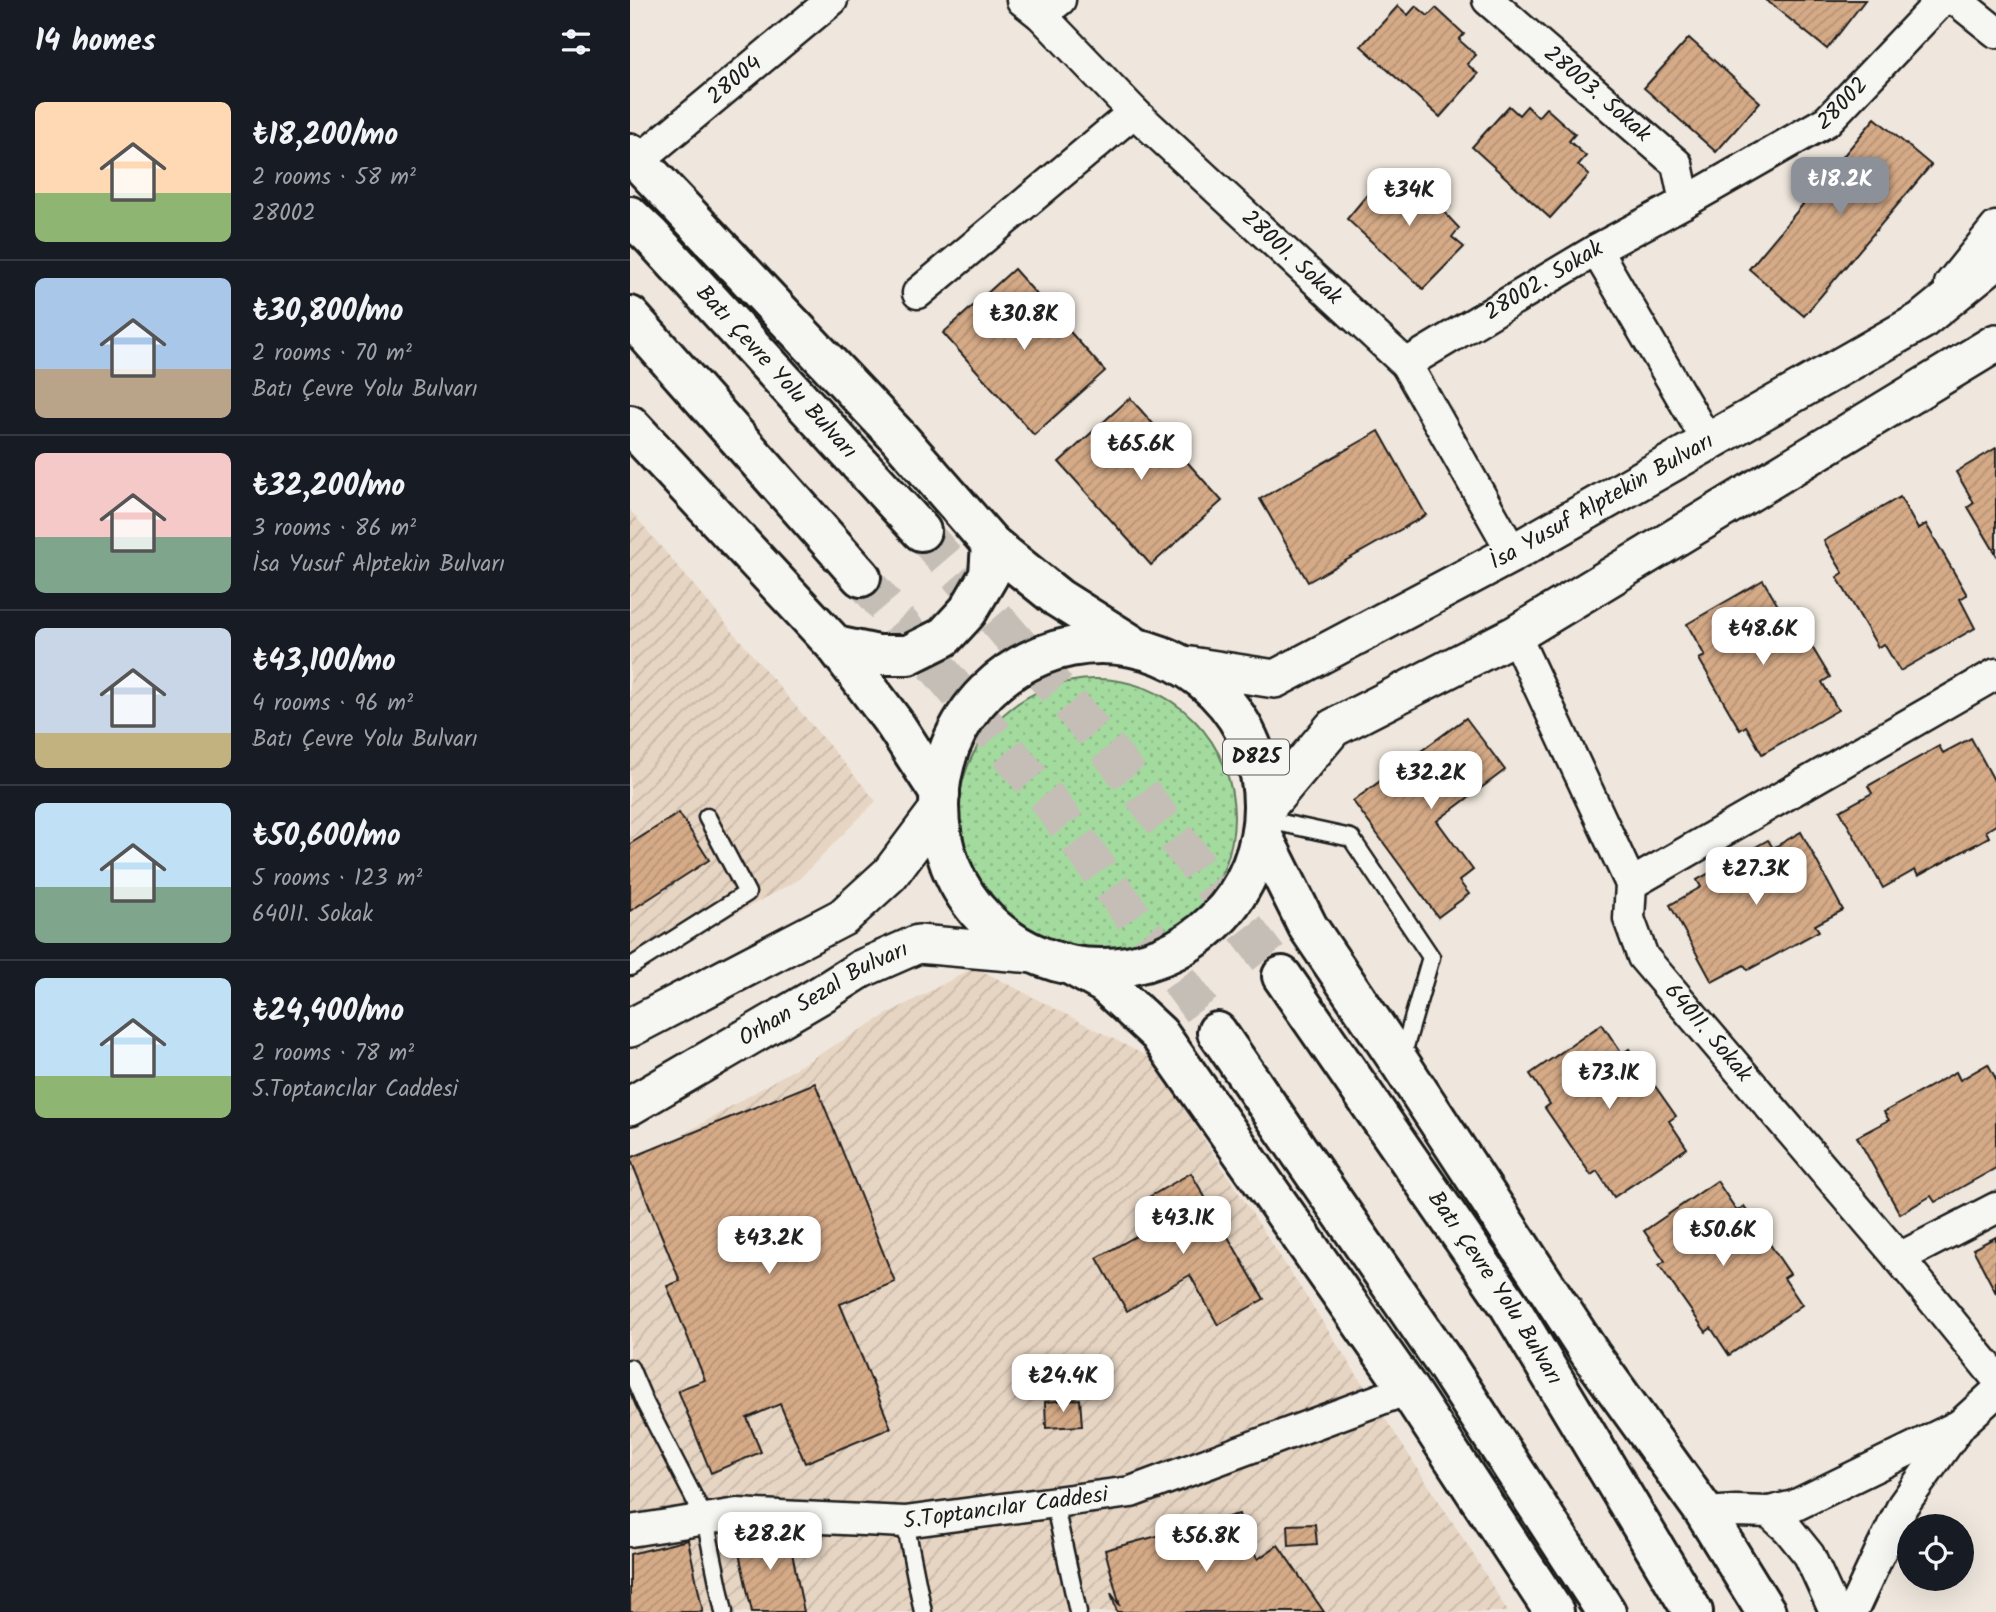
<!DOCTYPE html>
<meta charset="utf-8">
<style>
body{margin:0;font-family:Kalam,sans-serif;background:#242831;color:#f1f3f6;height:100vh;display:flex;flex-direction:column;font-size:26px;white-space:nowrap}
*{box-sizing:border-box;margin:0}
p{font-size:23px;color:#9ea1a6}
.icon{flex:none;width:38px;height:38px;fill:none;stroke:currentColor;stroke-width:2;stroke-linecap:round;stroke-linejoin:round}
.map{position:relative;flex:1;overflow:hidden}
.sheet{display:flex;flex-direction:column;background:#171b24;width:630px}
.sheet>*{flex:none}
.buttons{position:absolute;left:1267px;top:1514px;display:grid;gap:14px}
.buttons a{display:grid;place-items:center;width:77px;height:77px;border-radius:50%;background:#171b24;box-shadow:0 7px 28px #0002;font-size:35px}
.price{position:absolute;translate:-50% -60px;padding:0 16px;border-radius:14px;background:#fff;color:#222;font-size:23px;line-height:46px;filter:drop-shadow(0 2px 4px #0008)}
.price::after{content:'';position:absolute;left:50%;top:42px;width:21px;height:16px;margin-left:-10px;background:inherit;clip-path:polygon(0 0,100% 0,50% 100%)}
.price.active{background:#8c9099;color:#fff}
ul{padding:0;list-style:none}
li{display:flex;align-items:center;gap:21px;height:175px;padding:0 35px}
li+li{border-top:2px solid #363941}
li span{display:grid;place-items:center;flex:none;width:196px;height:140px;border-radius:10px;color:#555}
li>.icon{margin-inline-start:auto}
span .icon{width:84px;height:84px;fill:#fffc;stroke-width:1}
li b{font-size:30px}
h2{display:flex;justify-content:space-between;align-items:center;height:84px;padding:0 35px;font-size:30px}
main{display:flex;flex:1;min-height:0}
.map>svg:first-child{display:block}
.industrial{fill:url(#industrial-furrows)}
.grass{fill:url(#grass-dots);stroke:#607b5d;stroke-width:2}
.building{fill:url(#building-hatch);stroke:#1c1c1c;stroke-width:2}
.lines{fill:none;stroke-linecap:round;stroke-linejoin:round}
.trunk-tunnel{stroke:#c5beb6;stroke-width:38;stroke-dasharray:38 19;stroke-linecap:butt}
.service-casing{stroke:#1c1c1c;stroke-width:21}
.minor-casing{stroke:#1c1c1c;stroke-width:35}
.tertiary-casing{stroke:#1c1c1c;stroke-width:42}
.primary-casing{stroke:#1c1c1c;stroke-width:44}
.trunk-casing{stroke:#1c1c1c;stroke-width:44}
.service{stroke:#f6f6f2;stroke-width:16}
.minor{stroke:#f6f6f2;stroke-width:30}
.tertiary{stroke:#f6f6f2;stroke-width:37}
.primary{stroke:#f6f6f2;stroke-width:38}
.trunk{stroke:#f6f6f2;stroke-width:38}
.labels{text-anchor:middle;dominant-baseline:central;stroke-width:7;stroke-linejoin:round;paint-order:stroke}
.shield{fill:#f6f6f2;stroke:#5d5d5c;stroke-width:2}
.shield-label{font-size:21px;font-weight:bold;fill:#1c1c1c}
.street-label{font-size:23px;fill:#1c1c1c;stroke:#f6f6f2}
</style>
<main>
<section class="sheet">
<h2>14 homes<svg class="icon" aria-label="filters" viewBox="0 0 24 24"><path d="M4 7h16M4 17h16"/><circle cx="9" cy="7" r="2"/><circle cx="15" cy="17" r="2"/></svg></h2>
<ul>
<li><span style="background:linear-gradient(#ffd9b3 65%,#8fb573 0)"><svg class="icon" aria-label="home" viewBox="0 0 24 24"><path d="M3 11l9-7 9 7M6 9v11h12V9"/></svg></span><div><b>₺18,200/mo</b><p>2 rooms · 58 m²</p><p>28002</p></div></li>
<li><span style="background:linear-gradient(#a9c7e8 65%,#b9a48a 0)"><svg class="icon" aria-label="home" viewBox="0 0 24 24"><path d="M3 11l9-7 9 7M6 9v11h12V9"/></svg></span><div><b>₺30,800/mo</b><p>2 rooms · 70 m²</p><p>Batı Çevre Yolu Bulvarı</p></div></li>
<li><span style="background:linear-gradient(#f6c9c9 60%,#7fa58c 0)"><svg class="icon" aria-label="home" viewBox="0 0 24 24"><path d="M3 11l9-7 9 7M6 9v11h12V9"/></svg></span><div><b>₺32,200/mo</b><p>3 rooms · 86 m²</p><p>İsa Yusuf Alptekin Bulvarı</p></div></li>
<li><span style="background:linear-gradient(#c9d6e8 75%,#c2b280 0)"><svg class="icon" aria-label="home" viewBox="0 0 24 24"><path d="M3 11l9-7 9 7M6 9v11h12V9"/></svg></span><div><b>₺43,100/mo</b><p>4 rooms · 96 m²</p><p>Batı Çevre Yolu Bulvarı</p></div></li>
<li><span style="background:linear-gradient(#bfe0f5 60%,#7fa58c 0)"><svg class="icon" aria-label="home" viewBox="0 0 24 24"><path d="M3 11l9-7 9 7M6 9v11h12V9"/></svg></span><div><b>₺50,600/mo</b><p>5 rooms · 123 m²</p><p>64011. Sokak</p></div></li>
<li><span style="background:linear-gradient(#bfe0f5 70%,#8fb573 0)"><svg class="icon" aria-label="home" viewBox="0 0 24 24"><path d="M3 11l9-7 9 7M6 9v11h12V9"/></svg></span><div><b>₺24,400/mo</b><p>2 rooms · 78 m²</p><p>5.Toptancılar Caddesi</p></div></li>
</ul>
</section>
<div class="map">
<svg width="1366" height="1612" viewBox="0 0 1366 1612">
<defs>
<pattern id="industrial-furrows" width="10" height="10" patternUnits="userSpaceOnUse" patternTransform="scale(1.75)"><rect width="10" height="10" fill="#e7d5c3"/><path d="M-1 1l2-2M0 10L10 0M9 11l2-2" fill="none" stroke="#c6b6a7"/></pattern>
<pattern id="grass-dots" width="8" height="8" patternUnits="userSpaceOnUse" patternTransform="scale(1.75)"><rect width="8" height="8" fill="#a3da9e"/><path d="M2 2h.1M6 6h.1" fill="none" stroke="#8cba88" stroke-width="1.8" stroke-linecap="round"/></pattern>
<pattern id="building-hatch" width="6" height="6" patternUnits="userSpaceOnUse" patternTransform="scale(1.75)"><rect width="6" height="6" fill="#d5aa87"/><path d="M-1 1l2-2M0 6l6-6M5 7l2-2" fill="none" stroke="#b69274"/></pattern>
</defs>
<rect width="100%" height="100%" fill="#efe7dd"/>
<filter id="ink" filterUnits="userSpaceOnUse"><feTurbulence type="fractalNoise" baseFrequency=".0143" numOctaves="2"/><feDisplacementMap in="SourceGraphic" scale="14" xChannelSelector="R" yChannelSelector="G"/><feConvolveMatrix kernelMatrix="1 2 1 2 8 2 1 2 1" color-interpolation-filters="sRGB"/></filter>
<g filter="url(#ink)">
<!-- industrial -->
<g class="industrial">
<polygon points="0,510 246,801 168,880 0,972"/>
<polygon points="345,967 522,1059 840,1549 878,1612 0,1612 0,1166 261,1012"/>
</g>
<!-- grass -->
<circle class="grass" cx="466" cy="817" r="138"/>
<!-- building -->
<g class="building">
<polygon points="1136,0 1235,0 1197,49"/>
<polygon points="768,6 778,15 786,6 798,16 806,8 834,34 829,40 846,55 837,64 848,74 810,117 731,46"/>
<polygon points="1059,38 1130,102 1086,152 1014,88"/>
<polygon points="879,106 889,115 897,106 908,117 916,108 945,134 939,141 956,156 948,165 959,175 920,218 842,147"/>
<polygon points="1245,118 1301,165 1174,316 1119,269"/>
<polygon points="751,178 763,186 771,178 782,189 790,181 820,206 814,212 829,228 822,237 834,247 793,289 717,219"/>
<polygon points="384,269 475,371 404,435 313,333"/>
<polygon points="500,398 592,501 521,565 429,462"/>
<polygon points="749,431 796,515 678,582 630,499"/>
<polygon points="1366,448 1366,554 1338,507 1344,503 1326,472"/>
<polygon points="1270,497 1288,529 1296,524 1337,595 1330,599 1345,628 1270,671 1254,644 1248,647 1207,577 1213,573 1194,541"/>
<polygon points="1133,580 1151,611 1158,607 1200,677 1192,682 1208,710 1132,754 1116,726 1110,730 1069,659 1075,656 1057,624"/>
<polygon points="836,718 875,770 807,821 843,870 829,881 839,894 808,917 723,801"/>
<polygon points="1341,738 1366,784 1366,825 1356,831 1359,837 1288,876 1285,870 1253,888 1210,811 1242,793 1238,786 1309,746 1313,753"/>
<polygon points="49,813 79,860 0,911 0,844"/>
<polygon points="1171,832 1213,910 1185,925 1189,931 1118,970 1114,965 1082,982 1040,905 1071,887 1067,880 1138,840 1143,848"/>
<polygon points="972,1024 992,1054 999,1049 1046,1116 1039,1121 1057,1148 984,1197 967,1171 961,1175 915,1108 920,1104 900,1074"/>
<polygon points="1358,1064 1366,1079 1366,1168 1305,1202 1301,1196 1270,1214 1227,1137 1259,1120 1254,1112 1326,1072 1330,1080"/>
<polygon points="185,1083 265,1282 210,1304 261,1428 175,1463 150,1404 117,1418 131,1452 81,1473 48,1390 75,1380 37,1286 50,1281 0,1158"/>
<polygon points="561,1173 634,1299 588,1325 560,1275 497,1311 467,1258 533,1221 519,1197"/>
<polygon points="1087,1181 1107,1211 1114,1206 1160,1274 1154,1278 1172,1305 1099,1355 1081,1328 1076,1332 1029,1265 1035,1261 1014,1231"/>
<polygon points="1366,1237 1366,1293 1343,1249"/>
<polygon points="450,1399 452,1426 416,1428 415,1402"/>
<polygon points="609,1514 616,1540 628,1559 648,1545 694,1612 487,1612 481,1593 490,1606 475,1550"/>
<polygon points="685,1524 687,1544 659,1546 658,1525"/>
<polygon points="157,1528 174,1612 122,1612 105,1535"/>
<polygon points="58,1540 73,1612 0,1612 0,1554"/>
</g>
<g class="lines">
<!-- trunk-tunnel -->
<g class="trunk-tunnel">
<polyline points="291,531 477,748 652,976"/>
<polyline points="231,577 417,798 587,1032"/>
</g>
<defs>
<g id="service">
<polyline points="633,819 721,838 801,957 772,1057"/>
<polyline points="0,967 117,893 77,817"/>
<polyline points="0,1368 15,1403 75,1519 94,1612"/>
<polyline points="424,1502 448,1612"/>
<polyline points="275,1522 293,1612"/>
</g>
<g id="minor">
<path id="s1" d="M392,0L411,15L504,112L776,364L883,553"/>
<path id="s2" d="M858,0L1047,164L1055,202"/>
<polyline points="1326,0 1366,32"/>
<polyline points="411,15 430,0"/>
<path id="s3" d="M8,161L202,0"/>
<polyline points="966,250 1078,442"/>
<polyline points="1320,284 1366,227"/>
<polyline points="288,293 504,112"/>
<path id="s4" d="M776,364L966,250L1055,202L1197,121L1312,0"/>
<path id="s5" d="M885,635L1001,884L999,919L1013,957L1269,1258L1366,1377"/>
<polyline points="1001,884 1366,674"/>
<polyline points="1269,1258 1366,1208"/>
<polyline points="1139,1512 1164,1506 1328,1426"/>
<polyline points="1075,1513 1106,1511 1139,1512 1158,1529 1179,1555 1205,1612"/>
<path id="s6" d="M0,1531L107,1514L275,1522L501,1492L778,1389"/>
<polyline points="1222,1612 1251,1550 1273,1505 1331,1424 1366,1392"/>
</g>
<g id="tertiary">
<path id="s7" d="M554,665L645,679L883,553L1291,321L1366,260"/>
<polyline points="635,809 703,728 885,635 1366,343"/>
<polyline points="0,1028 213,917 260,874 308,810"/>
<path id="s8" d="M0,1106L190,995L231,969L288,944L404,954"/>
</g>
<g id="primary">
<polyline points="0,153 269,438 361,544 428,598 501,644"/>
<polyline points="0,425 206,646 264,723 310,794"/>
<circle cx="471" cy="806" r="162"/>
<polyline points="206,646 248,655 278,655 314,637 338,611 359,575 361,544"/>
<polyline points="631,833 678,927 770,1063 961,1355 1075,1513 1136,1612"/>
<polyline points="444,967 475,984 529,1034 778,1389 924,1612"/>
</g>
<g id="trunk">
<path id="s9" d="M0,216L21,236L291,531"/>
<polyline points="0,316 231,577"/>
<path id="s10" d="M652,976L879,1305L1063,1612"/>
<polyline points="587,1032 816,1365 976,1612"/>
</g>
</defs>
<!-- service casing -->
<use href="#service" class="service-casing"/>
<!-- minor casing -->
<use href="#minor" class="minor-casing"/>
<!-- tertiary casing -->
<use href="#tertiary" class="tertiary-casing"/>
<!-- primary casing -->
<use href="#primary" class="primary-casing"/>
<!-- trunk casing -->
<use href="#trunk" class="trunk-casing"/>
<!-- service -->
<use href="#service" class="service"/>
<!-- minor -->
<use href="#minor" class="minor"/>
<!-- tertiary -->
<use href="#tertiary" class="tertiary"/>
<!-- primary -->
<use href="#primary" class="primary"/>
<!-- trunk -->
<use href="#trunk" class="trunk"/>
</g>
</g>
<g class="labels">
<!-- shield labels -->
<rect class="shield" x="593" y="739.5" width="66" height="35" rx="5"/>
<g class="shield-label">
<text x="626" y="757">D825</text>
</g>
<!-- street labels -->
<g class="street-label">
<text stroke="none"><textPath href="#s3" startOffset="126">28004</textPath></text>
<text stroke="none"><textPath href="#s2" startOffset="144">28003. Sokak</textPath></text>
<text stroke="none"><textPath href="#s4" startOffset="509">28002</textPath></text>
<text stroke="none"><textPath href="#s1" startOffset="373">28001. Sokak</textPath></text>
<text stroke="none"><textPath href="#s4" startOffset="161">28002. Sokak</textPath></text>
<text stroke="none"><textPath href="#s9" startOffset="214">Batı Çevre Yolu Bulvarı</textPath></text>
<text stroke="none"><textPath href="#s7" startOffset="464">İsa Yusuf Alptekin Bulvarı</textPath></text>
<text stroke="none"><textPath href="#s8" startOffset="224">Orhan Sezal Bulvarı</textPath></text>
<text stroke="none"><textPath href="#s5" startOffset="450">64011. Sokak</textPath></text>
<text stroke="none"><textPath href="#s10" startOffset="378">Batı Çevre Yolu Bulvarı</textPath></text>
<text stroke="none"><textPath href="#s6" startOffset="378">5.Toptancılar Caddesi</textPath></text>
</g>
</g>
</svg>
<div class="buttons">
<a><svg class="icon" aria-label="locate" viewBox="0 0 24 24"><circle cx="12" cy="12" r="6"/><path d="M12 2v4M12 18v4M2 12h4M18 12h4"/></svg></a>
</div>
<b class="price active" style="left:1210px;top:217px">₺18.2K</b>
<b class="price" style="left:779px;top:228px">₺34K</b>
<b class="price" style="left:394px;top:352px">₺30.8K</b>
<b class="price" style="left:511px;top:482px">₺65.6K</b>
<b class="price" style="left:1133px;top:667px">₺48.6K</b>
<b class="price" style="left:801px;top:811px">₺32.2K</b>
<b class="price" style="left:1126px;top:907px">₺27.3K</b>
<b class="price" style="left:979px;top:1111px">₺73.1K</b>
<b class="price" style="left:553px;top:1256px">₺43.1K</b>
<b class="price" style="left:1093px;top:1268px">₺50.6K</b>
<b class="price" style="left:139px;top:1276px">₺43.2K</b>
<b class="price" style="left:433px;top:1414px">₺24.4K</b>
<b class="price" style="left:140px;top:1572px">₺28.2K</b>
<b class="price" style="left:576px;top:1574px">₺56.8K</b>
</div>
</main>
